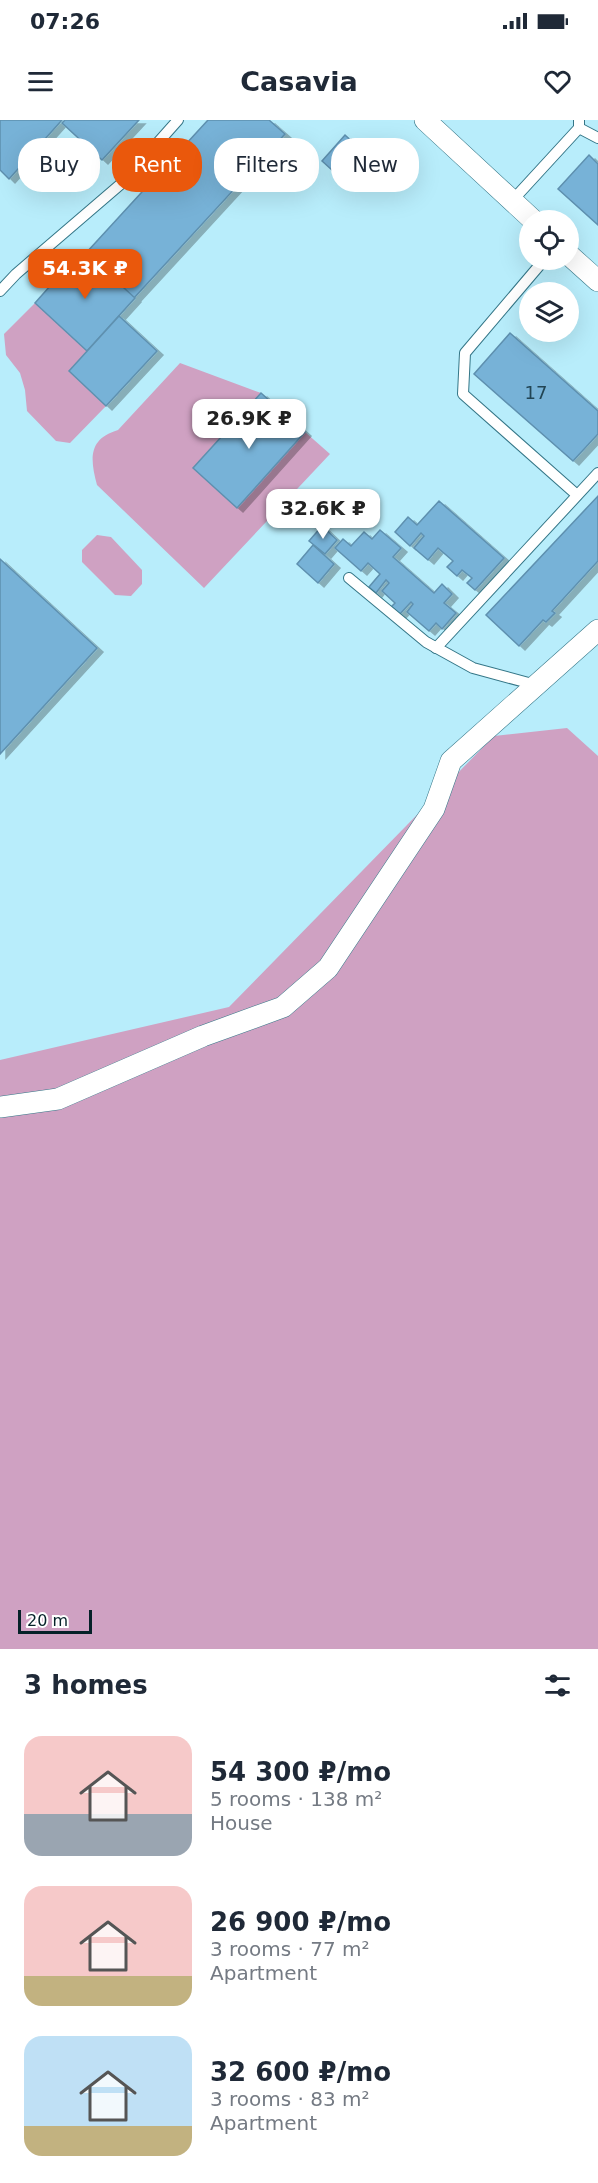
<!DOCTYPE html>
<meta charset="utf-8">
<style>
body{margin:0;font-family:"DejaVu Sans",sans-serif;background:#f2f2f3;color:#1f2937;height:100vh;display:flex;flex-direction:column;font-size:22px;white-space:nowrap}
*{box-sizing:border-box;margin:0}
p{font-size:20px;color:#747a83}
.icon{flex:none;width:33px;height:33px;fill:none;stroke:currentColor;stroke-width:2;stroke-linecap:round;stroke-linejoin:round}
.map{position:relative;height:1529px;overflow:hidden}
.panel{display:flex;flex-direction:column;background:#fff;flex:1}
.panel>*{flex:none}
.banner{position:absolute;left:18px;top:18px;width:562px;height:54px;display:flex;gap:12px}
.controls{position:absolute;left:519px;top:90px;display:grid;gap:12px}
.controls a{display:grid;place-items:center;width:60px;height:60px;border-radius:50%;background:#fff;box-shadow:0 6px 24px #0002;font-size:30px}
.scale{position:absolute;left:18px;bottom:15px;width:74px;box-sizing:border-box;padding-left:6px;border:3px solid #052128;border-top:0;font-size:16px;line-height:21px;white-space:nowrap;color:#052128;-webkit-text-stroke:4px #fff;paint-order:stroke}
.price{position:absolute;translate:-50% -51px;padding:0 14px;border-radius:12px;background:#fff;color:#222;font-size:20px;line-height:39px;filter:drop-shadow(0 2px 3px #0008)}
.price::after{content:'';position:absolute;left:50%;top:36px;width:18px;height:14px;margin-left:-9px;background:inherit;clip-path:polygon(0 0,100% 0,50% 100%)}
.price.selected{background:#ea580c;color:#fff}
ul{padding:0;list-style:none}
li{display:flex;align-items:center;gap:18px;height:150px;padding:0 24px}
li span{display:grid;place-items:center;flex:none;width:168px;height:120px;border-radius:18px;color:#555}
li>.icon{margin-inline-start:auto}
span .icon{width:72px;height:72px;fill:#fffc;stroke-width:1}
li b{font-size:26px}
h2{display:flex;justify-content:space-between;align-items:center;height:72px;padding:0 24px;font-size:26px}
.tag{padding:0 21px;border-radius:24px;background:#fff;box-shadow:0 6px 24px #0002;font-size:21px;line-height:54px}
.tag.selected{background:#ea580c;color:#fff}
.status{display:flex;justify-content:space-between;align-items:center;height:42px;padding:0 30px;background:#fff;direction:ltr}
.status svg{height:16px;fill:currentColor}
header{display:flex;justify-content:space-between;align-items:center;height:78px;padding:0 24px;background:#fff;font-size:27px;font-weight:600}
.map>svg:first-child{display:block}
.green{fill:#cfa1c2}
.building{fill:#77b2d7;stroke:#5e90af;stroke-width:1.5;filter:url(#shadow)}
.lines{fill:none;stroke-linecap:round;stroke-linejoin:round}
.service-casing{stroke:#347687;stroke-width:12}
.minor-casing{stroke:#347687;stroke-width:22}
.service{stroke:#fff;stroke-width:10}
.minor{stroke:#fff;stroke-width:21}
.labels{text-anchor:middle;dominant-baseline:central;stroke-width:4.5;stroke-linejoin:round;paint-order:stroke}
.number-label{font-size:18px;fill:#224554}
</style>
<div class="status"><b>07:26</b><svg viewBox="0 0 49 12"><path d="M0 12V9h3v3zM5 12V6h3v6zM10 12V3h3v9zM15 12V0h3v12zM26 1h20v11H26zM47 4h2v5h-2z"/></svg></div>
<header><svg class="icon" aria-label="menu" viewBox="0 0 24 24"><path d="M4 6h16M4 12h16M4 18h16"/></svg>Casavia<svg class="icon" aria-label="heart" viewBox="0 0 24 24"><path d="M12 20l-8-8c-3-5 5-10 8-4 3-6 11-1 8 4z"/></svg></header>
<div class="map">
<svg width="598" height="1529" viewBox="0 0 598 1529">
<defs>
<filter id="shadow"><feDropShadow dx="6" dy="4" stdDeviation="0" flood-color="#0004"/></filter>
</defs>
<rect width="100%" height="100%" fill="#b8edfb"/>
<!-- green -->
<g class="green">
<polygon points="35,183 87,231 69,251 106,286 70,323 56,321 27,291 25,270 20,253 6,235 4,214"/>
<path d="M180,243L261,273L193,348L237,387L305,312L330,334L204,468L97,365C90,339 88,319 118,310Z"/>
<polygon points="97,415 111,417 142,450 142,464 131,476 115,475 82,442 82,430"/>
<polygon points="567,608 598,636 598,1529 0,1529 0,940 229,887 494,616"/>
</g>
<!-- building -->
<g class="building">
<polygon points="0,0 62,0 9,59 0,50"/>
<polygon points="65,0 139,0 102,40 62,3"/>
<polygon points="208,0 269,0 285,14 134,178 86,133"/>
<polygon points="345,15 367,35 343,60 322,41"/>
<polygon points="589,35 598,44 598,105 558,69"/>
<polygon points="82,130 135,178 87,231 35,183"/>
<polygon points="119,196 157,231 106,286 69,251"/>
<polygon points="510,213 598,291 598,314 573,341 474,254"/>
<polygon points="261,273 305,312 237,388 193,348"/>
<polygon points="598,376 598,441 552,491 555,493 546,502 543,500 519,526 486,495"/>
<polygon points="439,381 504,438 475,470 467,463 472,458 462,450 457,456 447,447 453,441 438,428 428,440 414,428 424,416 421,413 410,426 395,412 408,397 417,405"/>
<polygon points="322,406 337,420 325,434 309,421"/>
<polygon points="380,410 401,428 393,437 434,473 442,464 452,474 444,483 456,493 442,509 436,503 429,511 407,492 413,484 411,482 399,495 391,487 395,483 382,471 389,463 386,460 376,473 369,467 380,454 368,443 361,451 335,428 343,419 351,426 364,412 372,419"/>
<polygon points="313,425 334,444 318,463 297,444"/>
<polygon points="0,439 97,528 0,634"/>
</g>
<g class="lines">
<defs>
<g id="service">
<polyline points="579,0 579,8 598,18"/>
<polyline points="512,81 579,8"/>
<polyline points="544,140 465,233 463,274 577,375"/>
<polyline points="0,171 16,154 122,63 178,0"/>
<polyline points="349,458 426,522 473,548 536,565"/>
<polyline points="436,528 598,353"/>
</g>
<g id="minor">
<polyline points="425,0 533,100"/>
<polyline points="568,134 598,161"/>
<polyline points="0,987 58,979 203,916 283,887 328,848 434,689 451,641 598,510"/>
</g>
</defs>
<!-- service casing -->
<use href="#service" class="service-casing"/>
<!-- minor casing -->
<use href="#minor" class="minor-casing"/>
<!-- service -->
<use href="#service" class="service"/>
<!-- minor -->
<use href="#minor" class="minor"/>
</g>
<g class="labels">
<!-- number labels -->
<g class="number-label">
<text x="536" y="272">17</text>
</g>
</g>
</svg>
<div class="controls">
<a><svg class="icon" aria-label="locate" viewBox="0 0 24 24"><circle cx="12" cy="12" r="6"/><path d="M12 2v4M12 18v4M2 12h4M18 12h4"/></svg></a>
<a><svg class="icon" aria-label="layers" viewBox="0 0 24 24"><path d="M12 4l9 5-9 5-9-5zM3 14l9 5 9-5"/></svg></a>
</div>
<div class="scale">20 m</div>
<b class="price selected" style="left:85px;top:180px">54.3K ₽</b>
<b class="price" style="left:249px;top:330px">26.9K ₽</b>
<b class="price" style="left:323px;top:420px">32.6K ₽</b>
<div class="banner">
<a class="tag">Buy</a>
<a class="tag selected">Rent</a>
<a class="tag">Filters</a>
<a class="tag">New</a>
</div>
</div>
<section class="panel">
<h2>3 homes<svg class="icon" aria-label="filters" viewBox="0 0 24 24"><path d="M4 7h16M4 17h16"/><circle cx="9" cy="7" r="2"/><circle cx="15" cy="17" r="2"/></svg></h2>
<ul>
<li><span style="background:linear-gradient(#f6c9c9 65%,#9aa5b1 0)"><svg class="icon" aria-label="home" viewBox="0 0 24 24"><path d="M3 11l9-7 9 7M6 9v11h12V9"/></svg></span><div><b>54 300 ₽/mo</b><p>5 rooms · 138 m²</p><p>House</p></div></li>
<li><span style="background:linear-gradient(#f6c9c9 75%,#c2b280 0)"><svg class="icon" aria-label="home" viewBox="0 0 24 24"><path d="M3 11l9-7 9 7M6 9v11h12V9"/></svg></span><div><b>26 900 ₽/mo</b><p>3 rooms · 77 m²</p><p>Apartment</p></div></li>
<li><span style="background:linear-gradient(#bfe0f5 75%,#c2b280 0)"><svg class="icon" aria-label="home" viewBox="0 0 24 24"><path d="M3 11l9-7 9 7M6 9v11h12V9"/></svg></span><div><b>32 600 ₽/mo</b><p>3 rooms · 83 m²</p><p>Apartment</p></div></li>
</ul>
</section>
